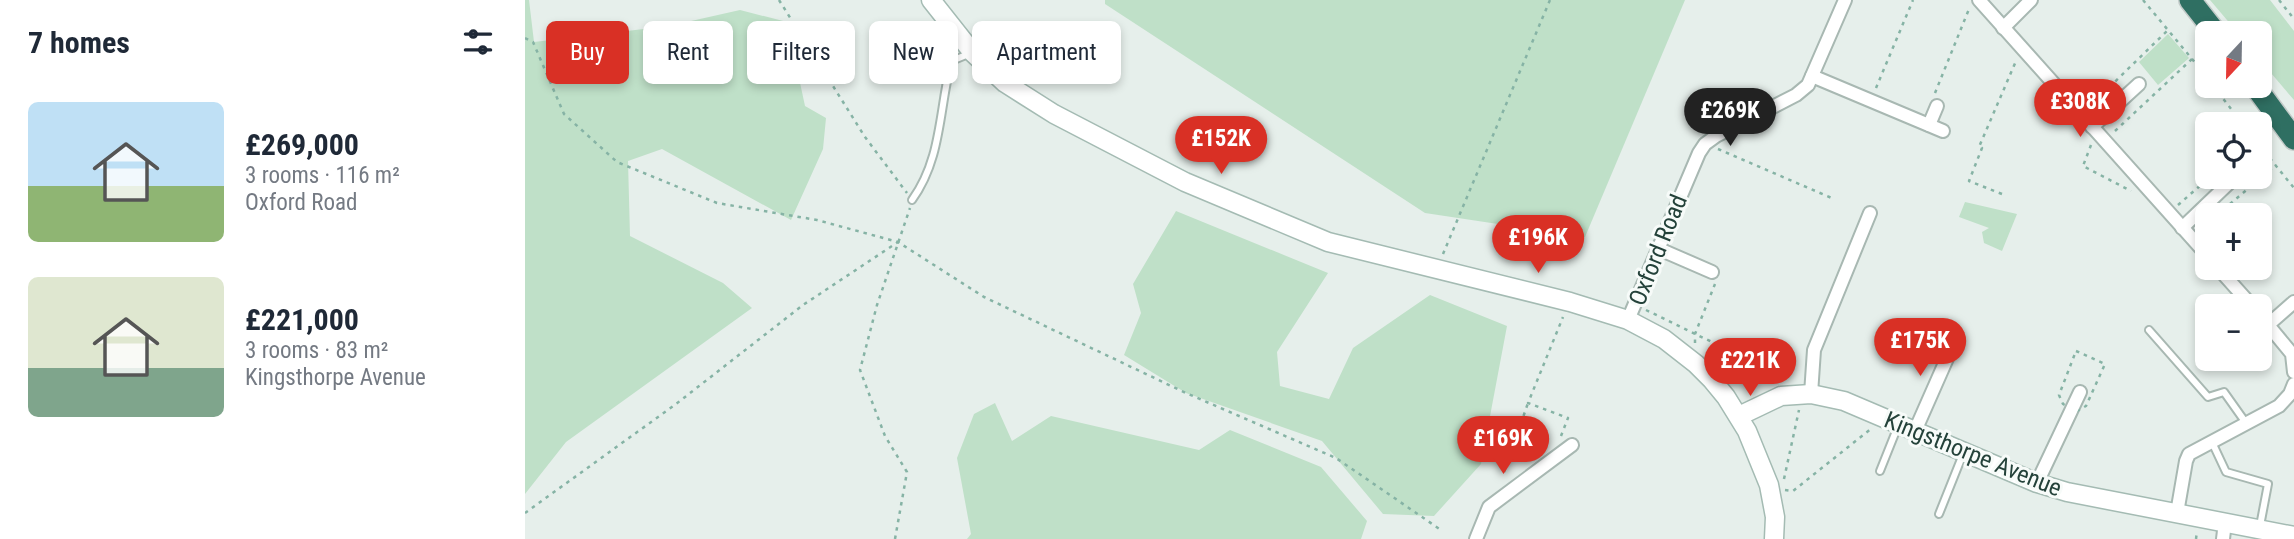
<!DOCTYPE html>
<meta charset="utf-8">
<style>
body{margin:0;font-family:"Roboto Condensed",sans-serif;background:#f6f6f7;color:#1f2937;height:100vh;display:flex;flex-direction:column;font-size:26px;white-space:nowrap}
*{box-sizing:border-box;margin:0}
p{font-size:23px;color:#747a83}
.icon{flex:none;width:38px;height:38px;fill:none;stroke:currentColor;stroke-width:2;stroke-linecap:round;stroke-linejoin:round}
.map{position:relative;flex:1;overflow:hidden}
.sheet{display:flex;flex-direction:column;background:#fff;width:525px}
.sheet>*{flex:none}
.banner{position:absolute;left:21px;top:21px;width:665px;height:63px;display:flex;gap:14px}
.needle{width:46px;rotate:202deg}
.tools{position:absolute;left:1670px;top:21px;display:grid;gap:14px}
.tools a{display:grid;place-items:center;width:77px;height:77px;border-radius:10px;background:#fff;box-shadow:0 4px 10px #0003;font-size:35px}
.price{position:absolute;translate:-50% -60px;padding:0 16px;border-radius:24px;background:#d93025;color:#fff;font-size:23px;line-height:46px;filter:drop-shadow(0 2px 4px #0008)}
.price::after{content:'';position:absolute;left:50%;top:42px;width:21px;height:16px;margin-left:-10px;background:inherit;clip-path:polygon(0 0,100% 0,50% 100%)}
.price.current{background:#222;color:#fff}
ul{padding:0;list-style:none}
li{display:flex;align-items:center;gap:21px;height:175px;padding:0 28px}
li span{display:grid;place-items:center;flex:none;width:196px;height:140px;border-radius:10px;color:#555}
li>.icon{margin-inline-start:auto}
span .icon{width:84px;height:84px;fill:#fffc;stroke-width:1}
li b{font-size:30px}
h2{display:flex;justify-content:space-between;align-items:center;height:84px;padding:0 28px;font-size:30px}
.pill{padding:0 24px;border-radius:10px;background:#fff;box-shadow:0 4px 10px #0003;font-size:24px;line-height:63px}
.pill.current{background:#d93025;color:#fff}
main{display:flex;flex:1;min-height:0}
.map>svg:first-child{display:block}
.green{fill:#bfe0c8}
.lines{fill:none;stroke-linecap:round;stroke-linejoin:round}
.lane-casing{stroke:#a8b8b2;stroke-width:10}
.street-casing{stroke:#a8b8b2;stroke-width:16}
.secondary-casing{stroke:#a4bbb3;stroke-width:21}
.highway-casing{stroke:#c2cac8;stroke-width:24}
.path{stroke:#86b3a5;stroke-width:2.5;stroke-dasharray:3.5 5;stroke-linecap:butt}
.lane{stroke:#fff;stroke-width:6}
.street{stroke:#fff;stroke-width:12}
.secondary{stroke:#fff;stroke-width:18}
.highway{stroke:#2f6f62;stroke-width:21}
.labels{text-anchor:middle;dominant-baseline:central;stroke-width:6;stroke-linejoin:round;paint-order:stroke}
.street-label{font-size:24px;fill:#24423a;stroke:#f7fbf9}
</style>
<main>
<section class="sheet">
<h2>7 homes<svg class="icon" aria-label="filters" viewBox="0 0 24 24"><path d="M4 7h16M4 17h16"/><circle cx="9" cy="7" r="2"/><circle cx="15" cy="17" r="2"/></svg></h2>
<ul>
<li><span style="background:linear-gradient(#bfe0f5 60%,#8fb573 0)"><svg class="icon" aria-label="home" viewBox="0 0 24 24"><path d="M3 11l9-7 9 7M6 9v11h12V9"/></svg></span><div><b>£269,000</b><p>3 rooms · 116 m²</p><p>Oxford Road</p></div></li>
<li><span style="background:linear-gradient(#dfe7d0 65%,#7fa58c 0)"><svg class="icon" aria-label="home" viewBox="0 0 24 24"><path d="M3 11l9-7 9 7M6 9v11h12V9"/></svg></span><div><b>£221,000</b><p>3 rooms · 83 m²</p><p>Kingsthorpe Avenue</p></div></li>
</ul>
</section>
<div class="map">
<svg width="1769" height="539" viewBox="0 0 1769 539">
<rect width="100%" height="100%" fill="#e6efeb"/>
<!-- green -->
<g class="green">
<polygon points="0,0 4,0 9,42 144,26 215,10 262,22 280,106 301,118 298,149 266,220 137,149 103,161 105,236 198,283 227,308 41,442 0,494"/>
<polygon points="580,0 1160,0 1060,237 900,213 580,4"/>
<polygon points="1685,0 1745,0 1769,31 1769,100 1734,59 1734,33 1713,33"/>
<polygon points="1643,34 1664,58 1633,85 1614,62"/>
<polygon points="1440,202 1492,214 1477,251 1459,243 1457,232 1464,228 1434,217"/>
<polygon points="651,211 803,273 752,352 755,386 804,399 828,348 905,295 982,326 956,464 909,516 858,514 797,441 661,393 599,355 616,313 608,284"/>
<polygon points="470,403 487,441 526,416 674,450 705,430 796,467 842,521 836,539 442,539 446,534 432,458 449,414"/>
</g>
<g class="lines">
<defs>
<g id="lane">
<path d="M387,200C416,160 414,113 425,67L429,60L446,53"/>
<polyline points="1624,330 1683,397 1699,392 1721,423"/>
<polyline points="1686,440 1701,472 1743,484 1735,526"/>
<polyline points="1355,471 1373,426"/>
<polyline points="1414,514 1438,454"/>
</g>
<g id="street">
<polyline points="1454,0 1682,255"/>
<polyline points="1478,28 1506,0"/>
<polyline points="1287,76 1418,131"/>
<polyline points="1404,125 1412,106"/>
<polyline points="1567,127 1614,84"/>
<polyline points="1657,228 1704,183"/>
<polyline points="1134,249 1187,272"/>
<polyline points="1693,268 1727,306"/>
<polyline points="1734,314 1767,354 1769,372"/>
<polyline points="1103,320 1174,153 1180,144 1191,136 1271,95 1283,85 1320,0"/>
<polyline points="1744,324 1769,302"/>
<polyline points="1286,394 1289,350 1345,213"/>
<polyline points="1390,431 1431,338"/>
<polyline points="1512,483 1555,392"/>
<polyline points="1652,513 1661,461 1664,454 1754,406 1765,394 1769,384"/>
<polyline points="951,539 964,507 1047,445"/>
<polyline points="1698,539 1700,522"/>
</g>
<g id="secondary">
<polyline points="406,0 448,53 480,83 529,114 660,182 803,242 1045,302 1103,320 1139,339 1171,364 1187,380 1201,397 1222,431 1244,485 1250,517 1249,539"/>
<polyline points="1214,416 1256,396 1286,394 1319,401 1512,483 1542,492 1769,536"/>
</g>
<g id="highway">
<polyline points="1665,0 1691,33"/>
<polyline points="1730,86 1769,139"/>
</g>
</defs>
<!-- lane casing -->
<use href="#lane" class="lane-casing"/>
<!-- street casing -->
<use href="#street" class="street-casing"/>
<!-- secondary casing -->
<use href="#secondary" class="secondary-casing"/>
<!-- highway casing -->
<use href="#highway" class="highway-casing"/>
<!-- path -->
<g class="path">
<polyline points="254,0 340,137 382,193"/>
<polyline points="1618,0 1682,77"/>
<polyline points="1754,0 1769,19"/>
<polyline points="0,38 8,42 39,114 92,162 192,203 292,220 373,242 459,297 661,393 811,458 916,530"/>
<polyline points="1688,86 1718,124"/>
<polyline points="1351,88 1388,0"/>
<polyline points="1410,93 1444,9"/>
<polyline points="1566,105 1643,30"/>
<polyline points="1590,131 1667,59"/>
<polyline points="1566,145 1558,166 1606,191"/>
<polyline points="1734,145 1769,188"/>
<polyline points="1193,149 1309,199"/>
<polyline points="1477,194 1444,181 1457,148 1454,147 1491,61"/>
<polyline points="1653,205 1685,177"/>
<polyline points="1692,215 1751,165"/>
<polyline points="918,254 1025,0"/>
<polyline points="1121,310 1263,379"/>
<polyline points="1170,343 1170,334 1190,284"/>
<polygon points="1551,351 1580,364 1561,406 1552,411 1538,404 1534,395"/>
<polyline points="1036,436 1043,418 1003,403 1038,317"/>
<polyline points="979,472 1003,403"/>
<polyline points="1259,479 1274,410"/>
<polyline points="1260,490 1268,491 1347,428"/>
<polyline points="0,513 151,404 278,305 373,242"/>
<polyline points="370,539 382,472 360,436 335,370 352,305 385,208"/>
<polyline points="1671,539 1672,531"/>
</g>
<!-- lane -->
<use href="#lane" class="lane"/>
<!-- street -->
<use href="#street" class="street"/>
<!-- secondary -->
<use href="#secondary" class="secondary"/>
<!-- highway -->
<use href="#highway" class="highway"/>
</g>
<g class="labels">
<!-- street labels -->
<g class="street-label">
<text transform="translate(1133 250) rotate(-68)">Oxford Road</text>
<text transform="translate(1448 454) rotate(22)">Kingsthorpe Avenue</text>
</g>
</g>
</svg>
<div class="tools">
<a><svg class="needle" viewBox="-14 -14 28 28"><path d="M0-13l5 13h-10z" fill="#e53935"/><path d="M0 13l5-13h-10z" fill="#747a83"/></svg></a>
<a><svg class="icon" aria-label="locate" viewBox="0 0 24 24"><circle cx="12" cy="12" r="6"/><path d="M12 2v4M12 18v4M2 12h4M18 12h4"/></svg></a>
<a>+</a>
<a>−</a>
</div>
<b class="price" style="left:1555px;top:139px">£308K</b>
<b class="price current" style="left:1205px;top:148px">£269K</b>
<b class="price" style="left:696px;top:176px">£152K</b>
<b class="price" style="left:1013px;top:275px">£196K</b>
<b class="price" style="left:1395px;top:378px">£175K</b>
<b class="price" style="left:1225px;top:398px">£221K</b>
<b class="price" style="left:978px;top:476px">£169K</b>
<div class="banner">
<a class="pill current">Buy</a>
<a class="pill">Rent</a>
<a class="pill">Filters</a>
<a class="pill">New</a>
<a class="pill">Apartment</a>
</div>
</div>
</main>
